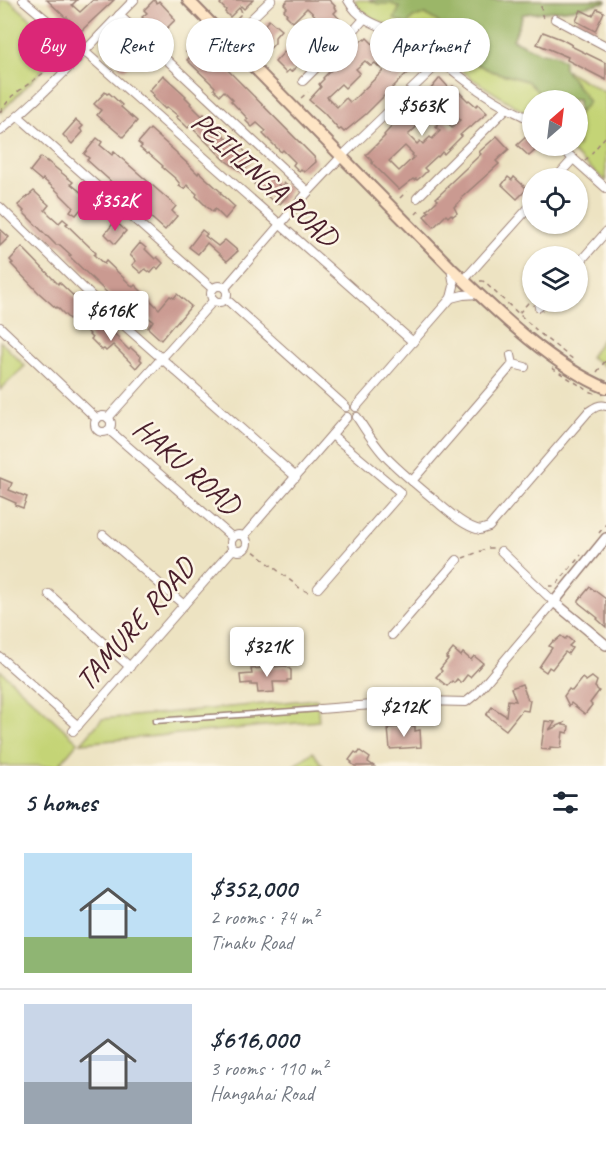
<!DOCTYPE html>
<meta charset="utf-8">
<style>
body{margin:0;font-family:Caveat,sans-serif;background:#f6f6f7;color:#1f2937;height:100vh;display:flex;flex-direction:column;font-size:22px;white-space:nowrap}
*{box-sizing:border-box;margin:0}
p{font-size:20px;color:#747a83}
.icon{flex:none;width:33px;height:33px;fill:none;stroke:currentColor;stroke-width:2;stroke-linecap:round;stroke-linejoin:round}
.map{position:relative;height:766px;overflow:hidden}
.drawer{display:flex;flex-direction:column;background:#fff;flex:1}
.drawer>*{flex:none}
.hud{position:absolute;left:18px;top:18px;width:570px;height:54px;display:flex;gap:12px}
.needle{width:39px;rotate:28deg}
.controls{position:absolute;left:522px;top:90px;display:grid;gap:12px}
.controls a{display:grid;place-items:center;width:66px;height:66px;border-radius:50%;background:#fff;box-shadow:0 2px 4px #0004;font-size:30px}
.price{position:absolute;translate:-50% -51px;padding:0 14px;border-radius:6px;background:#fff;color:#222;font-size:20px;line-height:39px;filter:drop-shadow(0 2px 3px #0008)}
.price::after{content:'';position:absolute;left:50%;top:36px;width:18px;height:14px;margin-left:-9px;background:inherit;clip-path:polygon(0 0,100% 0,50% 100%)}
.price.current{background:#db2777;color:#fff}
ul{padding:0;list-style:none}
li{display:flex;align-items:center;gap:18px;height:150px;padding:0 24px}
li+li{border-top:2px solid #e0e1e3}
li span{display:grid;place-items:center;flex:none;width:168px;height:120px;border-radius:0px;color:#555}
li>.icon{margin-inline-start:auto}
span .icon{width:72px;height:72px;fill:#fffc;stroke-width:1}
li b{font-size:26px}
h2{display:flex;justify-content:space-between;align-items:center;height:72px;padding:0 24px;font-size:26px}
.pill{padding:0 21px;border-radius:27px;background:#fff;box-shadow:0 2px 4px #0004;font-size:21px;line-height:54px}
.pill.current{background:#db2777;color:#fff}
.map>svg:first-child{display:block}
.green{fill:#c4d476;stroke:#877a50;stroke-width:1.5}
.forest{fill:#9bb667;stroke:#726a49;stroke-width:1.5}
.building{fill:#ca9a91;fill-rule:evenodd}
.lines{fill:none;stroke-linecap:round;stroke-linejoin:round}
.service-casing{stroke:#9c8176;stroke-width:7}
.minor-casing{stroke:#9c8176;stroke-width:10}
.tertiary-casing{stroke:#9c8176;stroke-width:12}
.secondary-casing{stroke:#9c8176;stroke-width:14}
.path{stroke:#9c8176;stroke-width:1.5;stroke-dasharray:4.5 4.5;stroke-linecap:butt}
.service{stroke:#fff;stroke-width:4}
.minor{stroke:#fff;stroke-width:8}
.tertiary{stroke:#fff;stroke-width:9}
.secondary{stroke:#fee5c5;stroke-width:10}
.labels{text-anchor:middle;dominant-baseline:central;stroke-width:5;stroke-linejoin:round;paint-order:stroke}
.street-label{font-size:30px;fill:#4a1f2b;stroke:#fcf5e5}
</style>
<div class="map">
<svg width="606" height="766" viewBox="0 0 606 766">
<rect width="100%" height="100%" fill="#fcf5e5"/>
<filter id="ink" filterUnits="userSpaceOnUse"><feTurbulence type="fractalNoise" baseFrequency=".0167" numOctaves="2"/><feDisplacementMap in="SourceGraphic" scale="12" xChannelSelector="R" yChannelSelector="G"/><feConvolveMatrix kernelMatrix="1 2 1 2 8 2 1 2 1" color-interpolation-filters="sRGB"/></filter>
<filter id="wash" filterUnits="userSpaceOnUse"><feTurbulence type="fractalNoise" baseFrequency=".008" numOctaves="4" result="noise"/><feDisplacementMap in="SourceGraphic" scale="24" xChannelSelector="R" yChannelSelector="G"/><feGaussianBlur stdDeviation="1.35" result="paint"/><feColorMatrix in="noise" values="0 0 0 0 0 0 0 0 0 0 0 0 0 0 0 0 0 1.4 0 .05"/><feComposite in="paint" operator="in"/></filter>
<g filter="url(#wash)">
<rect width="100%" height="100%" fill="#ede3c2"/>
<!-- green -->
<g class="green">
<polygon points="0,0 9,0 64,48 0,113"/>
<polygon points="354,0 606,0 606,2 572,9 523,14 513,40 606,93 606,181 565,146 578,146 578,100 532,100 532,117 474,80 432,48 396,28 373,19 359,8"/>
<polygon points="606,334 606,367 590,357"/>
<polygon points="0,341 25,366 0,390"/>
<polygon points="0,670 78,742 58,766 0,766"/>
<polygon points="317,699 319,721 81,743 102,719"/>
<polygon points="313,752 323,766 293,766"/>
</g>
<!-- forest -->
<polygon class="forest" points="369,0 606,0 606,2 572,9 523,14 513,40 541,53 554,54 564,61 564,68 589,102 578,114 578,100 546,100 527,81 491,71 451,52 447,40 438,22 425,14 413,18 407,25 394,19 400,7 391,4 378,4"/>
<g id="blocks">
<!-- building -->
<g class="building">
<polygon points="47,0 77,0 72,5 80,12 93,0 114,0 81,31 67,17 66,18"/>
<polygon points="154,0 157,3 159,1 173,16 172,17 175,20 160,35 142,17 147,13 144,10"/>
<polygon points="224,0 253,0 244,9 241,6 230,17 225,12 226,10 220,4"/>
<polygon points="288,0 329,0 335,6 334,7 337,10 334,13 343,23 315,53 312,53 305,61 304,59 291,72 289,70 286,73 275,62 288,48 290,49 294,46 310,30 312,32 321,21 307,8 293,22 286,15 287,14 284,10 287,7 284,4"/>
<polygon points="597,9 604,12 595,31 576,21 581,10 593,16"/>
<polygon points="269,20 281,30 275,37 275,43 265,54 254,43 267,27 265,24"/>
<polygon points="543,32 561,39 572,45 571,46 606,63 606,80 567,60 568,57 537,44"/>
<polygon points="122,34 124,36 126,35 131,39 129,42 134,46 131,50 133,51 131,54 135,58 124,70 118,65 119,64 104,52"/>
<path d="M367,38L376,47L379,44L383,48L386,45L397,54H400L405,59L407,57L417,64L408,74L407,73L366,114L344,132L341,129L339,130L324,113L309,100L321,87L319,84L324,79L323,78L362,40L364,39L365,40ZM365,61L371,66L375,63L383,71L353,100L350,102L346,98L337,107L327,97L341,84L345,88L360,73L356,69Z"/>
<polygon points="198,40 315,158 316,162 308,169 304,172 301,169 299,171 293,165 295,162 283,150 281,152 263,134 266,131 257,123 252,127 246,121 248,119 231,101 233,100 224,91 220,95 214,89 215,87 187,60 191,56 186,52"/>
<polygon points="163,75 186,96 185,97 191,103 190,104 202,116 204,114 223,131 222,134 236,146 238,145 253,159 242,172 226,161 190,126 188,128 183,123 176,117 178,116 167,107 165,109 152,96 154,95 149,91"/>
<path d="M440,78L450,89L453,86L468,101L469,100L476,106L478,104L487,113L471,127H469L460,135L462,136L444,154L442,152L438,157L437,156L424,168L427,171L422,176L417,180L416,179L414,180L413,179L399,190L372,163L373,162L366,155L385,136L384,135L393,125L397,120L399,121L421,97L434,110L408,135L417,144L420,141L423,144L430,137L432,139L440,131L436,127L444,120L452,128L460,120L430,90ZM405,146L413,154L412,155L414,157L399,171L389,161Z"/>
<polygon points="105,92 107,94 109,93 122,105 121,107 137,121 123,137 97,115 101,110 94,104"/>
<polygon points="76,120 83,126 80,129 83,132 72,144 63,135"/>
<polygon points="150,129 177,153 177,154 188,164 198,174 199,172 221,192 220,193 235,207 225,219 215,209 213,212 206,206 196,196 197,194 187,185 184,189 179,186 180,184 176,179 162,167 163,166 148,153 147,154 140,148 142,146 138,143"/>
<polygon points="497,136 509,149 496,161 499,164 461,198 462,199 454,207 457,213 453,216 451,214 448,217 446,215 434,227 424,216 429,212 427,210 438,200 436,198 448,187 447,186 481,154 479,152"/>
<polygon points="527,136 532,142 532,146 540,146 529,156 517,145"/>
<polygon points="97,138 102,142 100,145 112,155 114,152 176,206 172,211 177,216 165,230 87,160 89,158 84,154"/>
<polygon points="41,157 47,162 47,161 73,182 71,184 83,194 84,192 91,197 76,215 70,211 73,207 56,190 43,179 42,181 30,171"/>
<polygon points="265,173 281,187 284,183 291,189 287,194 288,195 280,204 276,204 254,184"/>
<polygon points="508,177 512,180 514,177 527,189 517,199 502,185"/>
<polygon points="34,191 49,205 45,210 50,215 59,223 63,219 68,223 66,224 96,253 94,255 104,264 106,261 133,287 135,285 159,309 170,296 174,298 177,294 191,306 175,325 174,324 161,340 148,328 153,321 145,315 139,321 128,310 127,312 69,256 71,255 60,245 56,245 23,212 24,211 18,205"/>
<polygon points="115,221 126,231 115,244 105,234"/>
<polygon points="0,229 9,237 0,246"/>
<polygon points="202,230 207,234 205,236 218,246 225,240 238,251 227,261 207,243 198,254 189,247"/>
<polygon points="140,243 146,248 145,249 155,259 157,257 163,263 158,269 156,267 151,273 145,269 141,273 132,265 136,261 130,255"/>
<polygon points="22,247 58,284 59,282 84,306 83,307 85,309 73,321 70,318 69,319 57,307 56,308 39,293 11,264 13,263 10,260"/>
<polygon points="98,318 103,324 102,325 111,334 113,333 119,338 118,339 129,350 131,348 141,357 140,359 142,361 136,368 113,345 106,351 104,349 102,350 91,339 92,338 89,335 90,334 86,330"/>
<polygon points="0,478 12,483 9,490 27,497 23,508 15,505 16,503 0,496"/>
<polygon points="590,587 606,599 606,627 597,619 598,618 579,603 579,600"/>
<polygon points="561,636 565,639 567,637 573,642 569,646 572,648 568,654 565,652 552,669 549,667 546,672 539,667 552,648 549,646 553,641 554,642"/>
<polygon points="453,649 461,656 463,653 471,660 474,656 483,663 470,677 467,675 461,683 457,679 454,683 452,681 447,686 436,677 442,671 440,669 448,659 446,658"/>
<polygon points="286,666 291,670 291,680 287,680 287,682 273,682 274,692 258,693 257,685 251,685 251,683 241,684 240,675 252,674 251,669"/>
<polygon points="592,677 597,681 595,687 599,691 590,703 592,705 585,714 571,703 569,706 564,696 569,689 572,691 582,678 586,681"/>
<polygon points="522,684 528,700 530,700 528,711 522,710 506,730 486,715 492,707 506,716 508,700 516,701 511,688"/>
<polygon points="545,721 555,722 549,730 564,723 563,725 569,726 568,733 563,732 561,748 550,747 550,750 541,749"/>
<polygon points="415,726 415,731 420,730 421,747 390,749 388,728"/>
<polygon points="360,751 370,758 368,762 374,766 355,766 351,763 352,762 349,760 355,752 358,754"/>
</g>
</g>
</g>
<g filter="url(#ink)">
<use href="#blocks" fill-opacity="0" stroke="#9c8176" stroke-width="1.5"/>
<g class="lines">
<defs>
<polyline id="service" points="155,721 320,709"/>
<g id="minor">
<polyline points="23,0 85,52 413,342"/>
<path d="M348,0C363,27 389,26 413,41C437,56 457,75 480,91C489,97 499,103 508,108C516,113 525,116 532,121"/>
<polyline points="119,15 308,192"/>
<polyline points="555,19 606,46"/>
<polyline points="247,23 271,0"/>
<polyline points="303,81 356,28 364,19"/>
<polyline points="18,116 213,289"/>
<path d="M0,131C49,92 90,44 134,0"/>
<polyline points="559,146 606,188"/>
<polyline points="556,178 573,159"/>
<polyline points="417,198 507,108"/>
<polyline points="0,207 102,306 296,477"/>
<polyline points="578,264 606,232"/>
<polyline points="464,280 532,204"/>
<circle cx="219" cy="294" r="8"/>
<polyline points="225,288 308,192 342,156 441,61"/>
<polyline points="451,298 463,295 479,294"/>
<polyline points="226,299 346,407"/>
<polyline points="539,307 545,302"/>
<polyline points="0,327 97,419"/>
<polyline points="511,355 513,364 525,367"/>
<polyline points="356,407 451,298 454,286 451,268"/>
<circle cx="103" cy="424" r="8"/>
<path d="M357,417C366,431 375,446 388,459C403,474 420,488 437,502C450,513 464,526 480,530L489,527L588,412C594,408 599,404 606,406"/>
<polyline points="108,418 214,300"/>
<polyline points="109,430 233,538"/>
<polyline points="412,481 513,364"/>
<circle cx="239" cy="543" r="8"/>
<polyline points="103,535 184,605"/>
<polyline points="244,536 347,417"/>
<polyline points="318,588 401,493 332,435"/>
<polyline points="49,594 130,667"/>
<polyline points="392,635 457,560"/>
<polyline points="0,657 78,726"/>
<polyline points="320,709 424,701 466,702 476,694 554,602 501,551"/>
<polyline points="73,731 233,549"/>
</g>
<polyline id="tertiary" points="606,538 554,602 606,645"/>
<path id="secondary" d="M188,0L450,267C494,309 549,364 606,388"/>
</defs>
<!-- service casing -->
<use href="#service" class="service-casing"/>
<!-- minor casing -->
<use href="#minor" class="minor-casing"/>
<!-- tertiary casing -->
<use href="#tertiary" class="tertiary-casing"/>
<!-- secondary casing -->
<use href="#secondary" class="secondary-casing"/>
<!-- path -->
<g class="path">
<polyline points="541,5 542,15 545,20"/>
<polyline points="240,8 243,15"/>
<polyline points="231,24 241,14"/>
<polyline points="246,41 252,36"/>
<polyline points="301,98 308,92"/>
<polyline points="0,112 12,96 68,55 69,49 65,46"/>
<polyline points="585,161 606,136"/>
<polyline points="400,198 407,191"/>
<polyline points="416,214 422,208"/>
<polyline points="480,281 483,281 544,337 574,360"/>
<polyline points="519,313 528,303 533,305"/>
<polyline points="552,368 589,391 597,394"/>
<polyline points="597,372 606,360"/>
<polyline points="599,533 606,524"/>
<polyline points="247,546 301,589 308,592 311,591"/>
<polyline points="463,558 489,548 493,548"/>
<polyline points="549,586 554,586 556,585 581,555"/>
</g>
<!-- service -->
<use href="#service" class="service"/>
<!-- minor -->
<use href="#minor" class="minor"/>
<!-- tertiary -->
<use href="#tertiary" class="tertiary"/>
<!-- secondary -->
<use href="#secondary" class="secondary"/>
</g>
</g>
<g class="labels">
<!-- street labels -->
<g class="street-label">
<text transform="translate(265 179) rotate(42)">PEIHINGA ROAD</text>
<text transform="translate(187 466) rotate(41)">HAKU ROAD</text>
<text transform="translate(135 624) rotate(-49)">TAMURE ROAD</text>
</g>
</g>
</svg>
<div class="controls">
<a><svg class="needle" viewBox="-14 -14 28 28"><path d="M0-13l5 13h-10z" fill="#e53935"/><path d="M0 13l5-13h-10z" fill="#747a83"/></svg></a>
<a><svg class="icon" aria-label="locate" viewBox="0 0 24 24"><circle cx="12" cy="12" r="6"/><path d="M12 2v4M12 18v4M2 12h4M18 12h4"/></svg></a>
<a><svg class="icon" aria-label="layers" viewBox="0 0 24 24"><path d="M12 4l9 5-9 5-9-5zM3 14l9 5 9-5"/></svg></a>
</div>
<b class="price" style="left:422px;top:137px">$563K</b>
<b class="price current" style="left:115px;top:232px">$352K</b>
<b class="price" style="left:111px;top:342px">$616K</b>
<b class="price" style="left:267px;top:678px">$321K</b>
<b class="price" style="left:404px;top:738px">$212K</b>
<div class="hud">
<a class="pill current">Buy</a>
<a class="pill">Rent</a>
<a class="pill">Filters</a>
<a class="pill">New</a>
<a class="pill">Apartment</a>
</div>
</div>
<section class="drawer">
<h2>5 homes<svg class="icon" aria-label="filters" viewBox="0 0 24 24"><path d="M4 7h16M4 17h16"/><circle cx="9" cy="7" r="2"/><circle cx="15" cy="17" r="2"/></svg></h2>
<ul>
<li><span style="background:linear-gradient(#bfe0f5 70%,#8fb573 0)"><svg class="icon" aria-label="home" viewBox="0 0 24 24"><path d="M3 11l9-7 9 7M6 9v11h12V9"/></svg></span><div><b>$352,000</b><p>2 rooms · 74 m²</p><p>Tinaku Road</p></div></li>
<li><span style="background:linear-gradient(#c9d6e8 65%,#9aa5b1 0)"><svg class="icon" aria-label="home" viewBox="0 0 24 24"><path d="M3 11l9-7 9 7M6 9v11h12V9"/></svg></span><div><b>$616,000</b><p>3 rooms · 110 m²</p><p>Hangahai Road</p></div></li>
</ul>
</section>
